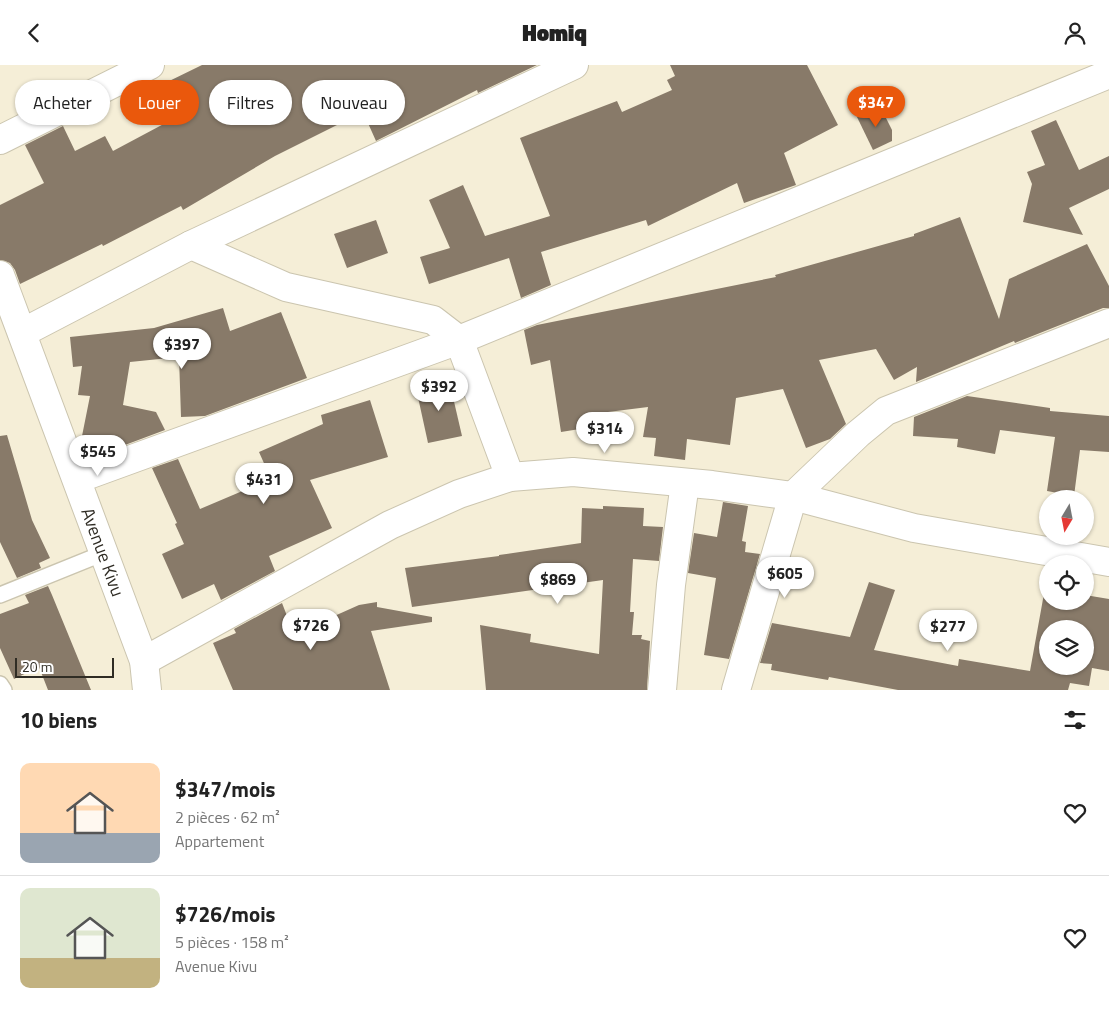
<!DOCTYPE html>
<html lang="fr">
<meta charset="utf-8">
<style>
body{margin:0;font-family:"Titillium Web",sans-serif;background:#f6f6f6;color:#222;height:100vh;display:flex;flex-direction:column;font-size:19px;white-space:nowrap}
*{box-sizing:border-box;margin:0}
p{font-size:16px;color:#767676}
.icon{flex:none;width:28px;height:28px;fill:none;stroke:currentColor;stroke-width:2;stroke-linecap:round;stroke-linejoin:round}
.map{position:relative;height:625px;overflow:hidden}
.panel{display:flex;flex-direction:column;background:#fff;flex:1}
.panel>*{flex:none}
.top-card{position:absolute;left:15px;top:15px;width:500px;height:45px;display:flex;gap:10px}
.needle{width:32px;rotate:190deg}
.controls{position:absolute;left:1039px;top:425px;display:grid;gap:10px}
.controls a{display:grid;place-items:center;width:55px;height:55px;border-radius:50%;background:#fff;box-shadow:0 1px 4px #0004;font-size:25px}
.scale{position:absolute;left:15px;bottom:12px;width:99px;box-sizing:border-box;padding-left:5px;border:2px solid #2f2c24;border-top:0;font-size:14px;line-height:18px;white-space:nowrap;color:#2f2c24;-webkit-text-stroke:4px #fff;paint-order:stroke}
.price{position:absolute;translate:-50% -42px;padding:0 11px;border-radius:18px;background:#fff;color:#222;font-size:16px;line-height:32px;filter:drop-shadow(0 1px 2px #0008)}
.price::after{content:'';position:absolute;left:50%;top:30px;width:15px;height:11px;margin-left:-8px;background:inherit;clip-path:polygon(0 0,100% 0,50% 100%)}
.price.current{background:#ea580c;color:#fff}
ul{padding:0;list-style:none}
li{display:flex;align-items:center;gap:15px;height:125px;padding:0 20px}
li+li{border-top:1px solid #e0e0e0}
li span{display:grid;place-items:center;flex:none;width:140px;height:100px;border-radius:10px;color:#555}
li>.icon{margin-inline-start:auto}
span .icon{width:60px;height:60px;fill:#fffc;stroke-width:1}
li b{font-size:21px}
h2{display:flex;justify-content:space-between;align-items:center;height:60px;padding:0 20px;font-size:21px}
.pill{padding:0 18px;border-radius:22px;background:#fff;box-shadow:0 1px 4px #0004;font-size:18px;line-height:45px}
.pill.current{background:#ea580c;color:#fff}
header{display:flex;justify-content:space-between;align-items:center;height:65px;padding:0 20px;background:#fff;font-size:22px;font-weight:800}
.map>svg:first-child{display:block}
.building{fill:#887a69;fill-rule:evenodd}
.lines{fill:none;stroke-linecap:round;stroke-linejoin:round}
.service-casing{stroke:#cbc5af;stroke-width:18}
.minor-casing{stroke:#cbc5af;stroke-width:30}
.service{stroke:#fff;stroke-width:15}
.minor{stroke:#fff;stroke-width:28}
.labels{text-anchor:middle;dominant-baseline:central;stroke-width:4.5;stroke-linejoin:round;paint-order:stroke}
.street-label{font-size:18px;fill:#2f2c24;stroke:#fff}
</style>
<header><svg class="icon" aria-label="back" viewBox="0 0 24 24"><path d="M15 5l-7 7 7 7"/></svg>Homiq<svg class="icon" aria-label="person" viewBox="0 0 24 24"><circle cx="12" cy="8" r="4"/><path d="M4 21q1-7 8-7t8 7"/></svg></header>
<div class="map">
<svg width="1109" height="625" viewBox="0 0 1109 625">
<rect width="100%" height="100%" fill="#f5eed7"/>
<!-- building -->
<g class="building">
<polygon points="202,0 537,0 478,28 477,25 376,76 363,47 275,91 183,145 181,141 103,181 102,179 20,219 15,205 10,198 0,195 0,140 44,118 25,80 63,61 75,86 105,71 113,86 173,54 157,22"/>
<polygon points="670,0 807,0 838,60 784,88 796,120 744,138 737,118 648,161 646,155 541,187 551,220 521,233 509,193 429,219 420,192 450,183 429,135 463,120 485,171 550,151 520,73 617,36 622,47 672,25 667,15 675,11"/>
<polygon points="880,41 892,65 892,76 873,85 857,52"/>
<polygon points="1056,55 1079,105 1109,91 1109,124 1069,143 1083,170 1023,157 1032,119 1027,107 1045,100 1031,66"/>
<polygon points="960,152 999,254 1009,214 1087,179 1109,221 1109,243 1103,243 1015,278 1014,276 916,317 917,302 894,315 876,284 819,295 846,359 830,374 806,383 783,324 736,333 730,380 687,374 685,395 654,391 656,373 643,372 648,342 584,350 586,363 561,367 550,295 531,300 524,265 537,260 776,212 775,210 914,171 914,169"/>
<polygon points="376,155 388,188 347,203 334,169"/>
<polygon points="223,243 230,266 281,247 307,313 205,351 181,352 179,292 130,297 123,340 156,347 165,365 117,383 81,376 90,331 78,330 82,301 73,302 70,272 154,263"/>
<polygon points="449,315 462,371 428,378 416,323"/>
<polygon points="967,331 1050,343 1050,346 1109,351 1109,387 1080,385 1074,431 1047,426 1055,372 1000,365 995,389 957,382 958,374 913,371 914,352"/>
<polygon points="370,335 388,392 310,415 332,463 269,491 275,506 221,535 214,519 182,534 162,489 184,479 175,459 177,458 152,403 178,394 200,444 271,414 259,387 323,359 321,350"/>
<polygon points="7,370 32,455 50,493 39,498 41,503 17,513 0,477 0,371"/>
<polygon points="723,437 748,441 742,476 746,477 745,487 760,489 729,594 704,590 716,513 688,508 694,468 717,472"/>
<polygon points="603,441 644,443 643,461 663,462 659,496 633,494 630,547 634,547 632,570 642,570 641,574 650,576 647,625 486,625 480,560 531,569 530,577 599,589 603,515 412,542 405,503 499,491 499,490 581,478 582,443 603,444"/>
<path d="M869,517L895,525L874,585L958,601L959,594L1030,606L1045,523L1048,524V536H1085V530L1109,534V606L1092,603L1089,621L1070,618L1068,625H898L829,612L828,615L771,605L772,599L760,598L772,558L850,572ZM1048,564H1085V601H1048Z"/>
<polygon points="48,521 52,530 91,625 48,625 39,602 14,614 0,583 0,549 29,538 25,530"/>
<polygon points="377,537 377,542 432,552 432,557 371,566 390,625 233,625 213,578 236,568 234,564 282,538 294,569 359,540"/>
</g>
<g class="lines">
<defs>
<g id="service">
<polyline points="0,530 104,488"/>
<polyline points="0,619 4,625"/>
</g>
<g id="minor">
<polyline points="0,75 150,0"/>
<polyline points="191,180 574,0"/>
<polyline points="0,210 144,596 147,625"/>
<polyline points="22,268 191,180 286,222 433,255 459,275 510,412"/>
<polyline points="77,414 459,275 1109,9"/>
<polyline points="144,596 390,460 459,429 510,412 573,407 712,420 793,431 914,463 1109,497"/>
<polyline points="662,625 671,520 685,418"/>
<polyline points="736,625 793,431 858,369 886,346 1109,258"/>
</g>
</defs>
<!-- service casing -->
<use href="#service" class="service-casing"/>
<!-- minor casing -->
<use href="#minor" class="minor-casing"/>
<!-- service -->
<use href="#service" class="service"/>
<!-- minor -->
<use href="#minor" class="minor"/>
</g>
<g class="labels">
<!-- street labels -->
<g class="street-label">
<text transform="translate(103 487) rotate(70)">Avenue Kivu</text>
</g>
</g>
</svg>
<div class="controls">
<a><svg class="needle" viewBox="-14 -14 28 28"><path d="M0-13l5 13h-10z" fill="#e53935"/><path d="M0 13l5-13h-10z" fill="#767676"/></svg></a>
<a><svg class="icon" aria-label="locate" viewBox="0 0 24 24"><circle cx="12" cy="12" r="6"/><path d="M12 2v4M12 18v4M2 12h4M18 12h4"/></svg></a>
<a><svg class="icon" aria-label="layers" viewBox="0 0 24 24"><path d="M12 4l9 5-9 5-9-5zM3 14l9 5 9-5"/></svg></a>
</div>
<div class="scale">20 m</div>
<b class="price current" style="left:876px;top:63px">$347</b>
<b class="price" style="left:182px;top:305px">$397</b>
<b class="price" style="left:439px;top:347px">$392</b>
<b class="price" style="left:605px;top:389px">$314</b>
<b class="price" style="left:98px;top:412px">$545</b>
<b class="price" style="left:264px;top:440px">$431</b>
<b class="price" style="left:785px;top:534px">$605</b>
<b class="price" style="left:558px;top:540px">$869</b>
<b class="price" style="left:311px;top:586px">$726</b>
<b class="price" style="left:948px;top:587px">$277</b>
<div class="top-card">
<a class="pill">Acheter</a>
<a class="pill current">Louer</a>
<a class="pill">Filtres</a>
<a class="pill">Nouveau</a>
</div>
</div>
<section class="panel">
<h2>10 biens<svg class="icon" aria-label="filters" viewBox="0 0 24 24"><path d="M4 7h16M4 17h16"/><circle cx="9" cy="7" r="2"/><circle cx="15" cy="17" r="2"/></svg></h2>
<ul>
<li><span style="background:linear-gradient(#ffd9b3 70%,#9aa5b1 0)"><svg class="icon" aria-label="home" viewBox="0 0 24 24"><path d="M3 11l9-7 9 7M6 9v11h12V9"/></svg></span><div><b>$347/mois</b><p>2 pièces · 62 m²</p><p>Appartement</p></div><svg class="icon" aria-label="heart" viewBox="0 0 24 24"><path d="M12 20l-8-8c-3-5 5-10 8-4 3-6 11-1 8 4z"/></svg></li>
<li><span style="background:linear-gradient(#dfe7d0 70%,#c2b280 0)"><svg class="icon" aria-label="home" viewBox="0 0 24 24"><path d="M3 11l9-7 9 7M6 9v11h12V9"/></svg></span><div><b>$726/mois</b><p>5 pièces · 158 m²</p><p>Avenue Kivu</p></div><svg class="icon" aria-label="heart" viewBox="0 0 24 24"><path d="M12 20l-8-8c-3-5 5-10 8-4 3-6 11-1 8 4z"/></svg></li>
</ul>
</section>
